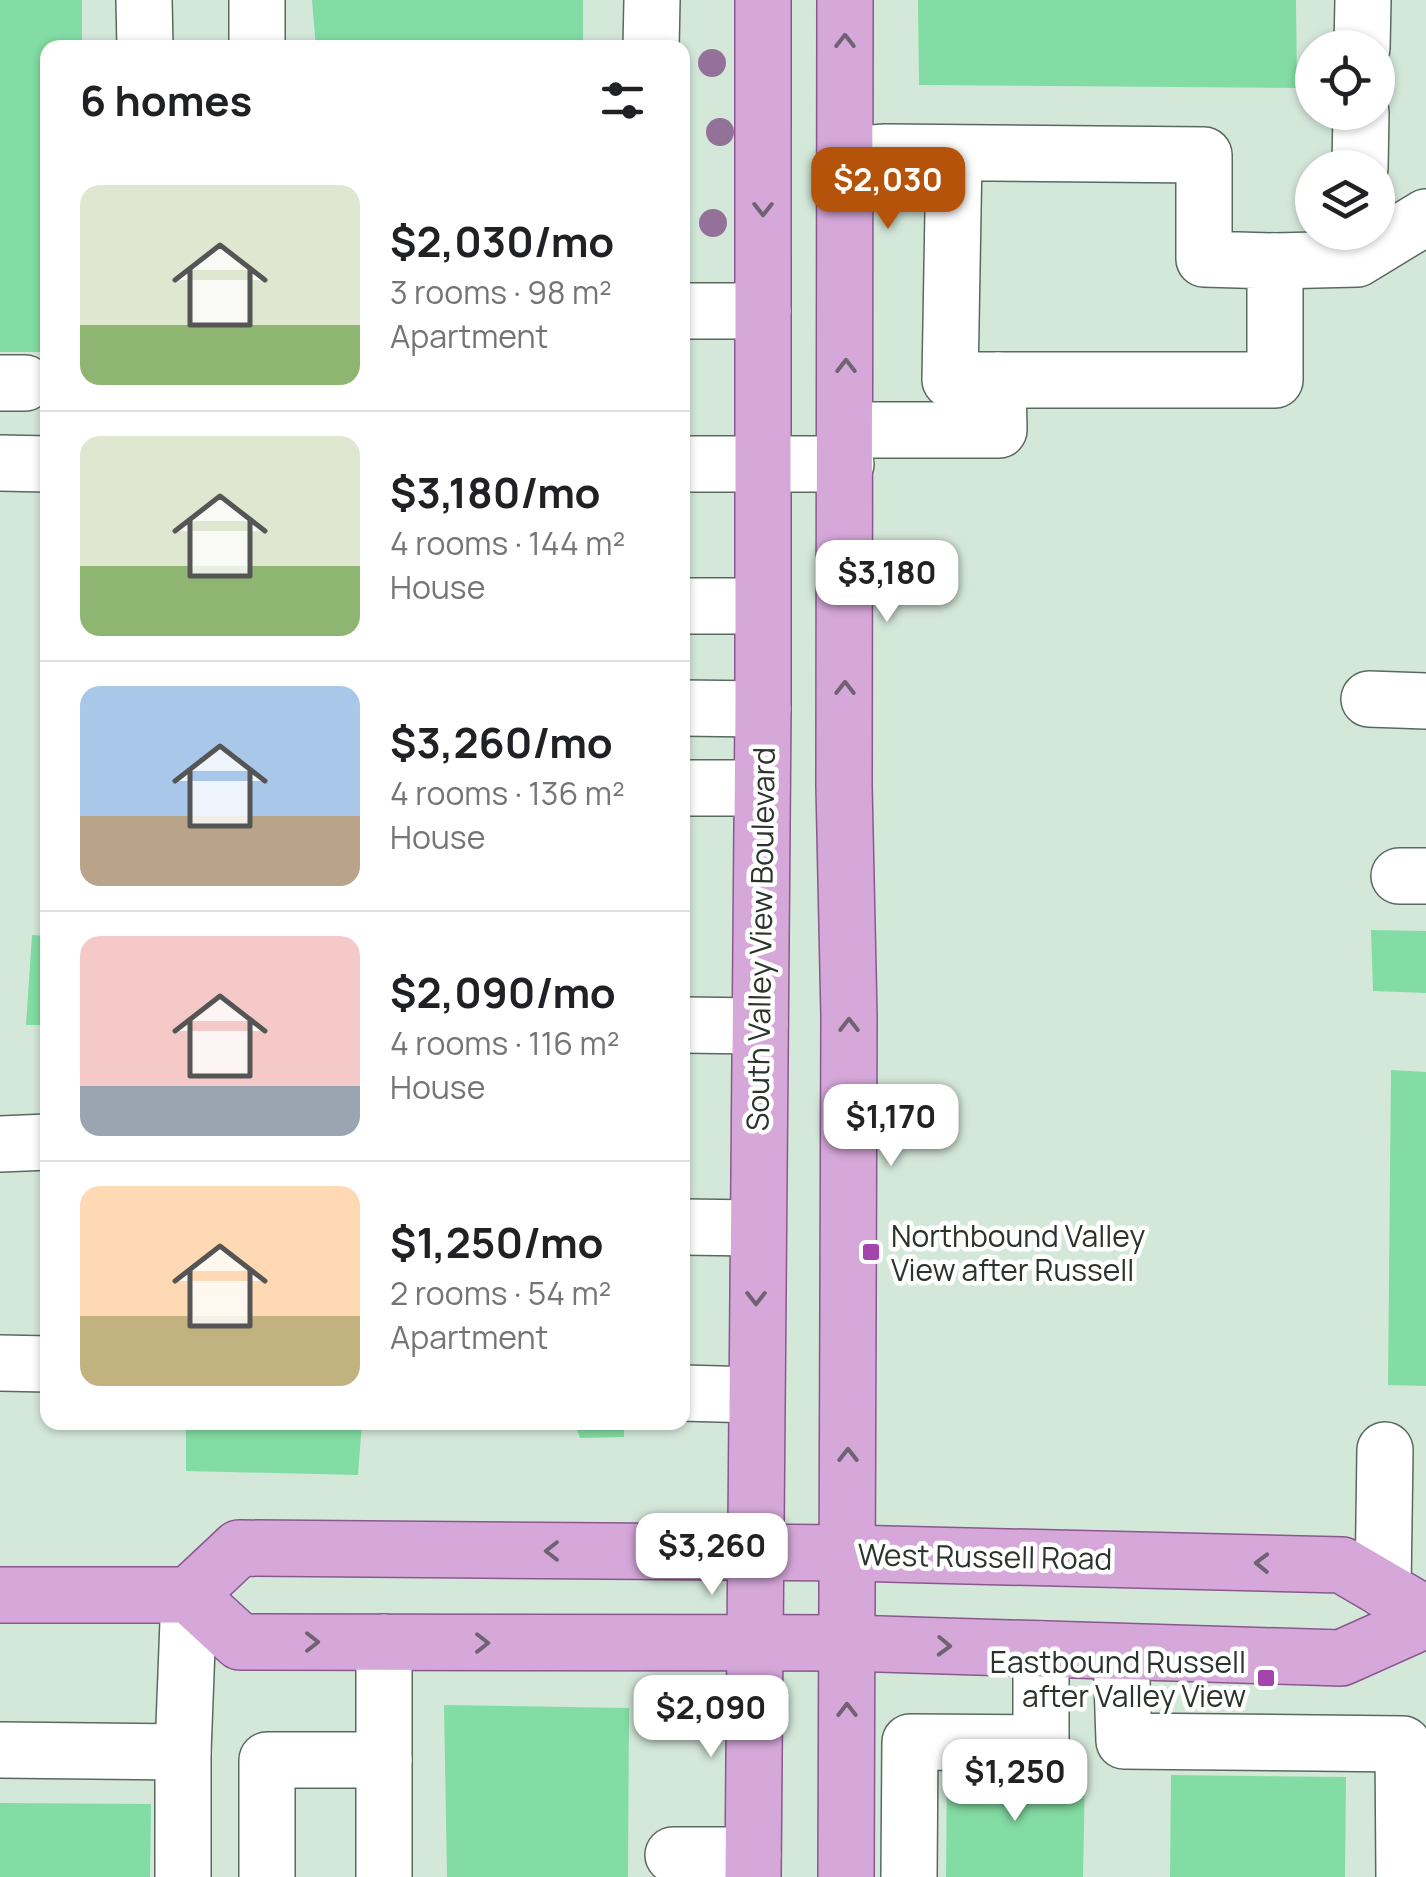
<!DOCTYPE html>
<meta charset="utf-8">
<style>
body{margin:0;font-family:Manrope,sans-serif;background:#f2f2f2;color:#202124;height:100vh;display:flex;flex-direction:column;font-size:38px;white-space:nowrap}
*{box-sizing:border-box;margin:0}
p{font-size:32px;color:#757577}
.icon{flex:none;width:55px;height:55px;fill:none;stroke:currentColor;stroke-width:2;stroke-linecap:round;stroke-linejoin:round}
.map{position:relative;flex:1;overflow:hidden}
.sheet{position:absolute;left:40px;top:40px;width:650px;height:1390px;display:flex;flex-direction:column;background:#fff;border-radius:20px;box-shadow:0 2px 8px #0004}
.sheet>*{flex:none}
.buttons{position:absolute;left:1295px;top:30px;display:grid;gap:20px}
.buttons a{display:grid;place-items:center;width:100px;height:100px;border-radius:50%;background:#fff;box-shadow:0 2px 8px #0004;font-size:50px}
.price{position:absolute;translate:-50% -85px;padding:0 22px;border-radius:20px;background:#fff;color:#222;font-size:32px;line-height:65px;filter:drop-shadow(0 2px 5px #0008)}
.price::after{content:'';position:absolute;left:50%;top:60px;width:30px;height:22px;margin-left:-15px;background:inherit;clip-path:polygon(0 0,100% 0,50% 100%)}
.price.active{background:#b45309;color:#fff}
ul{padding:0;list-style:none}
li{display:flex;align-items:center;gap:30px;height:250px;padding:0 40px}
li+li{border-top:2px solid #e0e0e0}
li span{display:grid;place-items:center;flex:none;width:280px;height:200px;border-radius:20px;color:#555}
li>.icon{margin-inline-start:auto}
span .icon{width:120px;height:120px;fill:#fffc;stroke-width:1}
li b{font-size:42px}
h2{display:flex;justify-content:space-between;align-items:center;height:120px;padding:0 40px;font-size:42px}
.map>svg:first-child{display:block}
.building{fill:#83dca3}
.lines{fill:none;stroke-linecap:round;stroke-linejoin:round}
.minor-casing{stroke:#586a5e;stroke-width:58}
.major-casing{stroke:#89598e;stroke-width:58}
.minor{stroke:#fff;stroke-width:55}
.major{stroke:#d6a8da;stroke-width:55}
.tree{fill:#937199}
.oneway{stroke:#6f6272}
.poi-dot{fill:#a445ad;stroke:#fff;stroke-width:4}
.labels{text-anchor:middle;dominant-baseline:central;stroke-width:9;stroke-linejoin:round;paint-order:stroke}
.street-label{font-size:30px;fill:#2b332d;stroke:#fff}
.poi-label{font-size:30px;fill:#2b332d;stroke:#fff;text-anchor:start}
</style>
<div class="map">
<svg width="1426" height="1877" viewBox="0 0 1426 1877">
<rect width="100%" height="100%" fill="#d4e8da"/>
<!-- building -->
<g class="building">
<polygon points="0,0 82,0 82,48 48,48 48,352 0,352"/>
<polygon points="312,0 583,0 583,48 316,48"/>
<polygon points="918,0 1296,0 1297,88 919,85"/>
<polygon points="1371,930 1426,931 1426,993 1373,991"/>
<polygon points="32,935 48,936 48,1025 26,1025"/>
<polygon points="1391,1070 1426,1072 1426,1386 1388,1385"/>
<polygon points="186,1422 362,1422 358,1475 186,1471"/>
<polygon points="501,1422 624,1422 624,1437 580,1438 576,1427 501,1426"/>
<polygon points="444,1705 629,1708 628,1877 447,1877"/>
<polygon points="947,1768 1085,1774 1083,1877 946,1877"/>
<polygon points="1171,1775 1346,1777 1345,1877 1170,1877"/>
<polygon points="0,1803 151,1804 150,1877 0,1877"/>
</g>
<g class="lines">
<defs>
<g id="minor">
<polyline points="144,0 145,48"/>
<polyline points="257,48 257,0"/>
<polyline points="651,48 652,0"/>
<polyline points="1362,48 1363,0"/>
<polyline points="845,155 886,152 1204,155 1204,259 1275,261 1275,380 950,380 954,155"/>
<polyline points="1360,168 1361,112"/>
<polyline points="1275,261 1357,259 1426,217"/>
<polyline points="682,311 763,311"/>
<polyline points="0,383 25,383"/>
<polyline points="846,430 999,430 998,380"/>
<polyline points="0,463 48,464"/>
<polyline points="682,464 846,464"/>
<polyline points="682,606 762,606"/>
<polyline points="1369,699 1426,701"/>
<polyline points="682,708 763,709"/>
<polyline points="682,788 762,788"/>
<polyline points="1399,876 1426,876"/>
<polyline points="682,1025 760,1026"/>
<polyline points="0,1144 48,1142"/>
<polyline points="682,1227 756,1228"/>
<polyline points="0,1363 48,1364"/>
<polyline points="682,1393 756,1395"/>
<polyline points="1383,1589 1385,1450"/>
<polyline points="1121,1652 1124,1741 1403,1744 1404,1877"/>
<polyline points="0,1750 183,1752"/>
<polyline points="673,1855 753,1855"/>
<polyline points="183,1877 183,1752 189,1595"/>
<polyline points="267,1877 267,1760 384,1760 384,1642"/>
<polyline points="384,1877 384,1760"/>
<polyline points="909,1877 910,1742 1041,1743 1041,1649"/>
</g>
<g id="major">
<polyline points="845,0 844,786 849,1017 846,1877"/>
<polyline points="0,1595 189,1595 239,1548 847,1553 1342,1565 1426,1614"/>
<polyline points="189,1595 240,1642 847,1643 1341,1658 1426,1620"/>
<polyline points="753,1877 763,709 763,0"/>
</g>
</defs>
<!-- minor casing -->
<use href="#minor" class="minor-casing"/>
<!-- major casing -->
<use href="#major" class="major-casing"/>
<!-- minor -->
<use href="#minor" class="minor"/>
<!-- major -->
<use href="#major" class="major"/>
</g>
<!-- trees -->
<g class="tree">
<circle cx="712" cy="63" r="14"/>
<circle cx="720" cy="132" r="14"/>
<circle cx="713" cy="223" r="14"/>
</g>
<!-- one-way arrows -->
<defs><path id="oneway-chevron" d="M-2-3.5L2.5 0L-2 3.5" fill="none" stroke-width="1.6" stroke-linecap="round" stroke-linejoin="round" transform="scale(2.5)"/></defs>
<g class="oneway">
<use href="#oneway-chevron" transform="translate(845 41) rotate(-90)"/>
<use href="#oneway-chevron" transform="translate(763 209) rotate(90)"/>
<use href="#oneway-chevron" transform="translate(846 366) rotate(-90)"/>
<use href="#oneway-chevron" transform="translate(845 688) rotate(-90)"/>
<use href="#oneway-chevron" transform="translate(849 1025) rotate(-90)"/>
<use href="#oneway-chevron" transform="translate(756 1298) rotate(90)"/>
<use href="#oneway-chevron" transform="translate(848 1455) rotate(-90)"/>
<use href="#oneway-chevron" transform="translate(552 1551) rotate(-180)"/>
<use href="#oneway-chevron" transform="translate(1262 1563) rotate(-179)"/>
<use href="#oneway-chevron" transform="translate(312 1642)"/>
<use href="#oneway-chevron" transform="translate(482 1643)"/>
<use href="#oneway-chevron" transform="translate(944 1646) rotate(2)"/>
<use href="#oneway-chevron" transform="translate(847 1710) rotate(-90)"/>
</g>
<!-- markers -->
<g class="poi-dot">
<rect x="861" y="1242" width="20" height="20" rx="5"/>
<rect x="1256" y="1668" width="20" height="20" rx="5"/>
</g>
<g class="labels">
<!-- street labels -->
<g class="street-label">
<text transform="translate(760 939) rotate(-89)">South Valley View Boulevard</text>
<text transform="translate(985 1556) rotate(1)">West Russell Road</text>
</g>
<!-- poi labels -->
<g class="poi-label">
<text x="891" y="1235">Northbound Valley<tspan x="891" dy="34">View after Russell</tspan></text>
<text x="1246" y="1661" text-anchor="end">Eastbound Russell<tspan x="1246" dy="34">after Valley View</tspan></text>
</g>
</g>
</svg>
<div class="buttons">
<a><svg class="icon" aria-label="locate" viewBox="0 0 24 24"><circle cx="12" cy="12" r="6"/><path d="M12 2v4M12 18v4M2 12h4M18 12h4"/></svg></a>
<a><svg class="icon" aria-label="layers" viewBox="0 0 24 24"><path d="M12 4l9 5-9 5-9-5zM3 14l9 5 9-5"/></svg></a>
</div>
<b class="price active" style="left:888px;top:232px">$2,030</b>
<b class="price" style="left:887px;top:625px">$3,180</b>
<b class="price" style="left:891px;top:1169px">$1,170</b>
<b class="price" style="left:712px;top:1598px">$3,260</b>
<b class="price" style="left:711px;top:1760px">$2,090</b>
<b class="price" style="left:1015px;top:1824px">$1,250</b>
<section class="sheet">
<h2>6 homes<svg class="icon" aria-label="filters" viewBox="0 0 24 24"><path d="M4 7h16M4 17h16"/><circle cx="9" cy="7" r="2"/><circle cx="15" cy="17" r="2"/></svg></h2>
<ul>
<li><span style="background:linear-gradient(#dfe7d0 70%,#8fb573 0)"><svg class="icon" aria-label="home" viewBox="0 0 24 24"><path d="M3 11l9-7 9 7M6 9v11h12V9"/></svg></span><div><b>$2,030/mo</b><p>3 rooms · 98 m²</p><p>Apartment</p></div></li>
<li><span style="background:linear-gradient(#dfe7d0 65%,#8fb573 0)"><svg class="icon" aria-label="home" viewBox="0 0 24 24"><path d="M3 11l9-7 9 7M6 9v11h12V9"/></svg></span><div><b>$3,180/mo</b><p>4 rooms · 144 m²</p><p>House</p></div></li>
<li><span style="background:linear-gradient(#a9c7e8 65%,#b9a48a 0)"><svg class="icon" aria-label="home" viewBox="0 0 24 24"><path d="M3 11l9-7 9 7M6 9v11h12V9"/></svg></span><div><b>$3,260/mo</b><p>4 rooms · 136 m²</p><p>House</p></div></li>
<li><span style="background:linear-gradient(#f6c9c9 75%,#9aa5b1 0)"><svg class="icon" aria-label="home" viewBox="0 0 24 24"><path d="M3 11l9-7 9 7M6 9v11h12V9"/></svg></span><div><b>$2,090/mo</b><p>4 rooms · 116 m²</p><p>House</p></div></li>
<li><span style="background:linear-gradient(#ffd9b3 65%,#c2b280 0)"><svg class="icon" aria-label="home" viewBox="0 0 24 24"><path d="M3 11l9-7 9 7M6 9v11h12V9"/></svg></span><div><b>$1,250/mo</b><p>2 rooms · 54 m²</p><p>Apartment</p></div></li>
</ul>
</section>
</div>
